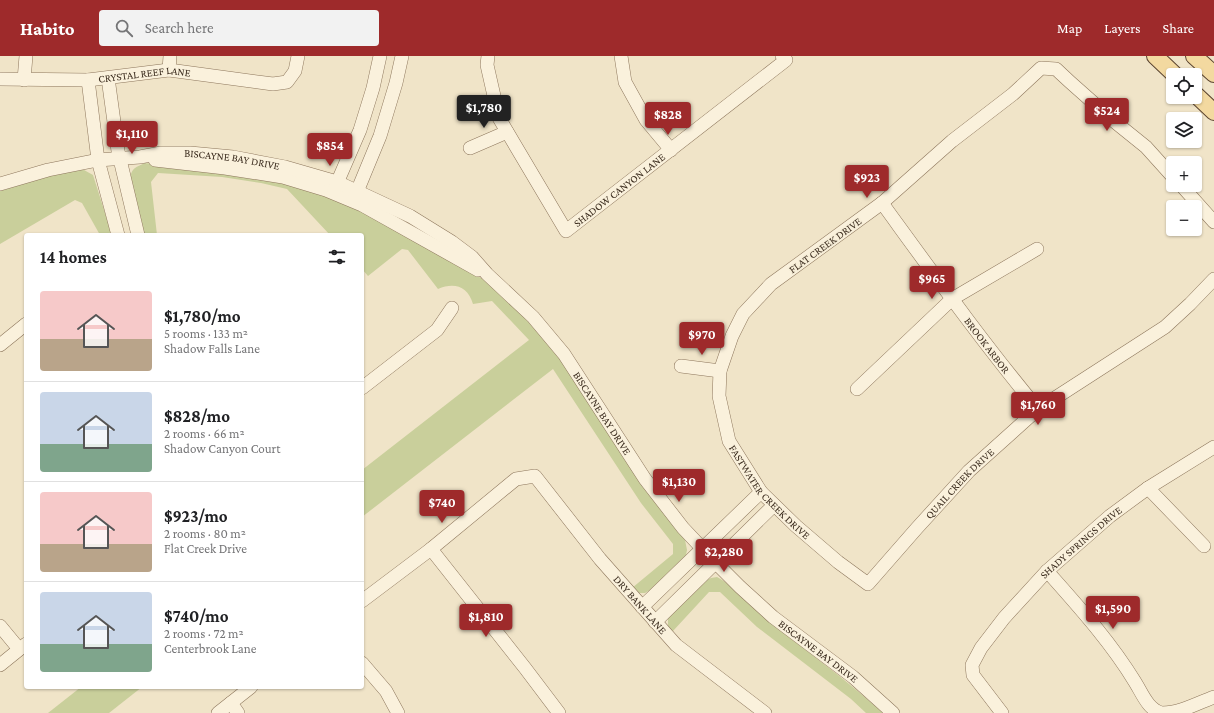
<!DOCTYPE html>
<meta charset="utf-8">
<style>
body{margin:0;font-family:"Crimson Pro",serif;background:#f2f2f2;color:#202124;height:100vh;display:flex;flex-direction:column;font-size:15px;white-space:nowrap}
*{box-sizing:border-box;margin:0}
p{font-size:13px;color:#757577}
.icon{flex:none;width:22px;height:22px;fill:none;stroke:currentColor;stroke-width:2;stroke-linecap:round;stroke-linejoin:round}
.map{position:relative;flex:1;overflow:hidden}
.drawer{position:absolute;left:24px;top:177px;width:340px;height:456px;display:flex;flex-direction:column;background:#fff;border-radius:4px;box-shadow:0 1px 3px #0004}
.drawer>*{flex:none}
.buttons{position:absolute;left:1166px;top:12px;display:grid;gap:8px}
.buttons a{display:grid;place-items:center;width:36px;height:36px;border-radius:4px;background:#fff;box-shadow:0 1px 3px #0004;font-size:20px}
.price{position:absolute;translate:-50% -34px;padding:0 9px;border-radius:4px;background:#9e2a2b;color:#fff;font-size:13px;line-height:26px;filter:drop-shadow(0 1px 2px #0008)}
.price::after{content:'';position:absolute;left:50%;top:24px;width:12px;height:9px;margin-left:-6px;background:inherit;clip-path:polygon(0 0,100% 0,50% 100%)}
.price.on{background:#222;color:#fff}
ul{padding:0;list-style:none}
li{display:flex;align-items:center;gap:12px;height:100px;padding:0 16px}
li+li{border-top:1px solid #e0e0e0}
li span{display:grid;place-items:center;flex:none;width:112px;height:80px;border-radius:4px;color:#555}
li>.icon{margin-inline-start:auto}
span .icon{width:48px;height:48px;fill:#fffc;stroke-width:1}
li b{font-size:17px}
h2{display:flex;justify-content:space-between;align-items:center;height:48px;padding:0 16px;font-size:17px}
header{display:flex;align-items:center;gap:24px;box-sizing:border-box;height:56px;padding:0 20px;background:#9e2a2b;color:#fff}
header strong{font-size:19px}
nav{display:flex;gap:22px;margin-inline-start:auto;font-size:14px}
.search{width:280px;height:36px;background:#f2f2f2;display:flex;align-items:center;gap:10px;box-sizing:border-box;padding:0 14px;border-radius:4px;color:#757577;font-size:15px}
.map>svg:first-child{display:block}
.green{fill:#c9cf9b}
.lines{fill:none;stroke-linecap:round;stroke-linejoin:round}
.minor-casing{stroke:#8d765c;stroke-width:14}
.major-casing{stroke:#5b4430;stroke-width:18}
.minor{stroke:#faf1dc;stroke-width:13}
.major{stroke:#f3d9a0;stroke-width:16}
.labels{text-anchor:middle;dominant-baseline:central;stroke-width:3;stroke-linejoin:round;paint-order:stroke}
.street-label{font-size:11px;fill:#3d2e20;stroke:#f7eed8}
</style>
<header>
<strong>Habito</strong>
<div class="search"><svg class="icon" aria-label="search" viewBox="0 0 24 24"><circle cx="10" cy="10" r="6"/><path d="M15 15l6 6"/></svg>Search here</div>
<nav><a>Map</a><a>Layers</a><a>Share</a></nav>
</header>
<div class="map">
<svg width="1214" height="657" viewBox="0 0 1214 657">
<rect width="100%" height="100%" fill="#f0e4c8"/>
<!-- green -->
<g class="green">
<path d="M145,107L233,117L266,123L306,133L342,146L391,167L443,198L484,224L514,250L538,277L562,306L644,431L685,484L687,494L686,499L650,534L645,537H638L632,532L673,498V488L641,447L553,313L362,461V414L529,284L492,245L473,248C468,230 454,226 438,233L408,194L402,193L368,220L362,213V179H330L287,133L261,127L222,121L158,117L151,126L157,179H146L143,176C140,164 127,129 131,118C133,111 139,110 145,107Z"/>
<polygon points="78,114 84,114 93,119 112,179 100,179 82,147 75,144 0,188 0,135 45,121"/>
<path d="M717,521C731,528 751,550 764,561C803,593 846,623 883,657H866L851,643L757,571L720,536H709L673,575L668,570V562L705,525L711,522Z"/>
<polygon points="81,631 142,631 109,657 48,657"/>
</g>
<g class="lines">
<defs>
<g id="minor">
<path id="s1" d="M488,0L487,9L499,62L566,175L786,4L782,0"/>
<polyline points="621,0 625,26 646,64 671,94"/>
<polyline points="169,14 170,0"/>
<polyline points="108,22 118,95 138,179"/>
<path id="s2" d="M0,23L88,24L169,14L273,28L287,26L295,15L298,0"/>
<polyline points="24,24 26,0"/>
<polyline points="88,24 98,104 118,179"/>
<polyline points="470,92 507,76"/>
<polyline points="155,104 225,112 283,121 326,134 362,149 478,214"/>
<path id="s3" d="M1173,121L1146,91L1115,66L1070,26L1056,13L1041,12L1013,38L952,85L882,147L771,228L743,258L732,280L720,315L719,340L729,385L761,436L796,470L838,506L868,528L917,472L969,415L1038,353L1165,271L1190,248L1214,223"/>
<path id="s4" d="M0,128L48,114L98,104L140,101L161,97H190L233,101L285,111L337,126L410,160L452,186L472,201L487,218L533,261L564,298L645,423L683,472L716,507L740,531L773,561L853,621L893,657"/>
<polyline points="1181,129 1214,166"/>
<polyline points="334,134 360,74 373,32 380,0"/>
<polyline points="354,143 380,80 396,27 402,0"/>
<path id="s5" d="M882,147C933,217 983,287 1038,353"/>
<polyline points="0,289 26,268"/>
<polyline points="681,310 720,315"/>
<polyline points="362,332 437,274 452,252"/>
<polyline points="857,333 952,243 1037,193"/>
<polyline points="1148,432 1204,490"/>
<polyline points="431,493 525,612 559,657"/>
<path d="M1047,515C1078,550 1110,585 1135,626C1142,637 1148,654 1162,657C1180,657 1198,647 1214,641"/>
<path id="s6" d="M362,545L431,493L516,423L535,420L600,503L676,589L765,657"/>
<polyline points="642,551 761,436"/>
<polyline points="655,566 774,449"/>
<polyline points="0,570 19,593"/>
<polyline points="362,607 386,635 398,657"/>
<polyline points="0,609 26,588"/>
<polyline points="231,647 238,657"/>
<polyline points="218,657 251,631"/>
<path id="s7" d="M1002,657L973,619L972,609L981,592L1004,562L1047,515L1110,460L1148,432L1214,391"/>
</g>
<g id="major">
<polyline points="1155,0 1175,19"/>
<polyline points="1194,0 1214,18"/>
<polyline points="1195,38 1214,56"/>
</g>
</defs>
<!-- minor casing -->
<use href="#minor" class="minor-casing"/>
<!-- major casing -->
<use href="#major" class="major-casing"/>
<!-- minor -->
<use href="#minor" class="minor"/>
<!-- major -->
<use href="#major" class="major"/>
</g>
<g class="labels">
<!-- street labels -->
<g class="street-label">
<text stroke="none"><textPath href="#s2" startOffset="145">CRYSTAL REEF LANE</textPath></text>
<text stroke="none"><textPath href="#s4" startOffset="236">BISCAYNE BAY DRIVE</textPath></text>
<text stroke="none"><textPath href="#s1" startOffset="262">SHADOW CANYON LANE</textPath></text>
<text transform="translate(825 189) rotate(-36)">FLAT CREEK DRIVE</text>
<text stroke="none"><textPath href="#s5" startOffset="177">BROOK ARBOR</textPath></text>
<text stroke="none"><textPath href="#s4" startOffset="703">BISCAYNE BAY DRIVE</textPath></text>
<text stroke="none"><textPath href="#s3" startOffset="1032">QUAIL CREEK DRIVE</textPath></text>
<text stroke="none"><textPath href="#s3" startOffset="760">FASTWATER CREEK DRIVE</textPath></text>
<text stroke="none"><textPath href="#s7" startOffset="223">SHADY SPRINGS DRIVE</textPath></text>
<text stroke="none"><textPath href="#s6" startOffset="382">DRY BANK LANE</textPath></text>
<text stroke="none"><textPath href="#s4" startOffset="1027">BISCAYNE BAY DRIVE</textPath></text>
</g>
</g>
</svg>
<div class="buttons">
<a><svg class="icon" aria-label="locate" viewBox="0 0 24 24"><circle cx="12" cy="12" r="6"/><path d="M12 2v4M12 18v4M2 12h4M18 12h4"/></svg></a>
<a><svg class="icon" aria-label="layers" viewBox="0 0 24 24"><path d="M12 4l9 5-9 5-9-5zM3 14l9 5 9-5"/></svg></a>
<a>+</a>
<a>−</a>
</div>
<b class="price on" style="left:484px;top:73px">$1,780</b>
<b class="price" style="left:1107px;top:76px">$524</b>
<b class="price" style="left:668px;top:80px">$828</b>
<b class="price" style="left:132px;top:99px">$1,110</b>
<b class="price" style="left:330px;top:111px">$854</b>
<b class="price" style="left:867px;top:143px">$923</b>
<b class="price" style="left:932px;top:244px">$965</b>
<b class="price" style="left:702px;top:300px">$970</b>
<b class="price" style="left:1038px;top:370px">$1,760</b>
<b class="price" style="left:679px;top:447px">$1,130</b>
<b class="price" style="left:442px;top:468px">$740</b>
<b class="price" style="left:724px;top:517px">$2,280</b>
<b class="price" style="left:1113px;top:574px">$1,590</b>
<b class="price" style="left:486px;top:582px">$1,810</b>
<section class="drawer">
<h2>14 homes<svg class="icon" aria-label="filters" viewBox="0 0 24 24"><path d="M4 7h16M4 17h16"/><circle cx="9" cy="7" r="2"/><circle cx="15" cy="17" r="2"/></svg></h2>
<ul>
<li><span style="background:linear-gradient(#f6c9c9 60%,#b9a48a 0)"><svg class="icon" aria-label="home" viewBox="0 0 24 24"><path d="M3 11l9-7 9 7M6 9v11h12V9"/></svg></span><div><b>$1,780/mo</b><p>5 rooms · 133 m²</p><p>Shadow Falls Lane</p></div></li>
<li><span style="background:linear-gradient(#c9d6e8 65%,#7fa58c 0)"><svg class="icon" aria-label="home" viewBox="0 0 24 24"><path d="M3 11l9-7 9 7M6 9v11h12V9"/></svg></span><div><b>$828/mo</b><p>2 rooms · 66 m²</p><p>Shadow Canyon Court</p></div></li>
<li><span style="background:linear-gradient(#f6c9c9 65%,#b9a48a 0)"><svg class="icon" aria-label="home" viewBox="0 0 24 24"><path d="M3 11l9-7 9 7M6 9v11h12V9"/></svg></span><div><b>$923/mo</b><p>2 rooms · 80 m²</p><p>Flat Creek Drive</p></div></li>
<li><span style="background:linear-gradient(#c9d6e8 65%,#7fa58c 0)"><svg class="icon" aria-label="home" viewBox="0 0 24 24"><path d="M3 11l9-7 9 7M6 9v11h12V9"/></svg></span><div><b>$740/mo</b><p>2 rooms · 72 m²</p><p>Centerbrook Lane</p></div></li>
</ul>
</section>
</div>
